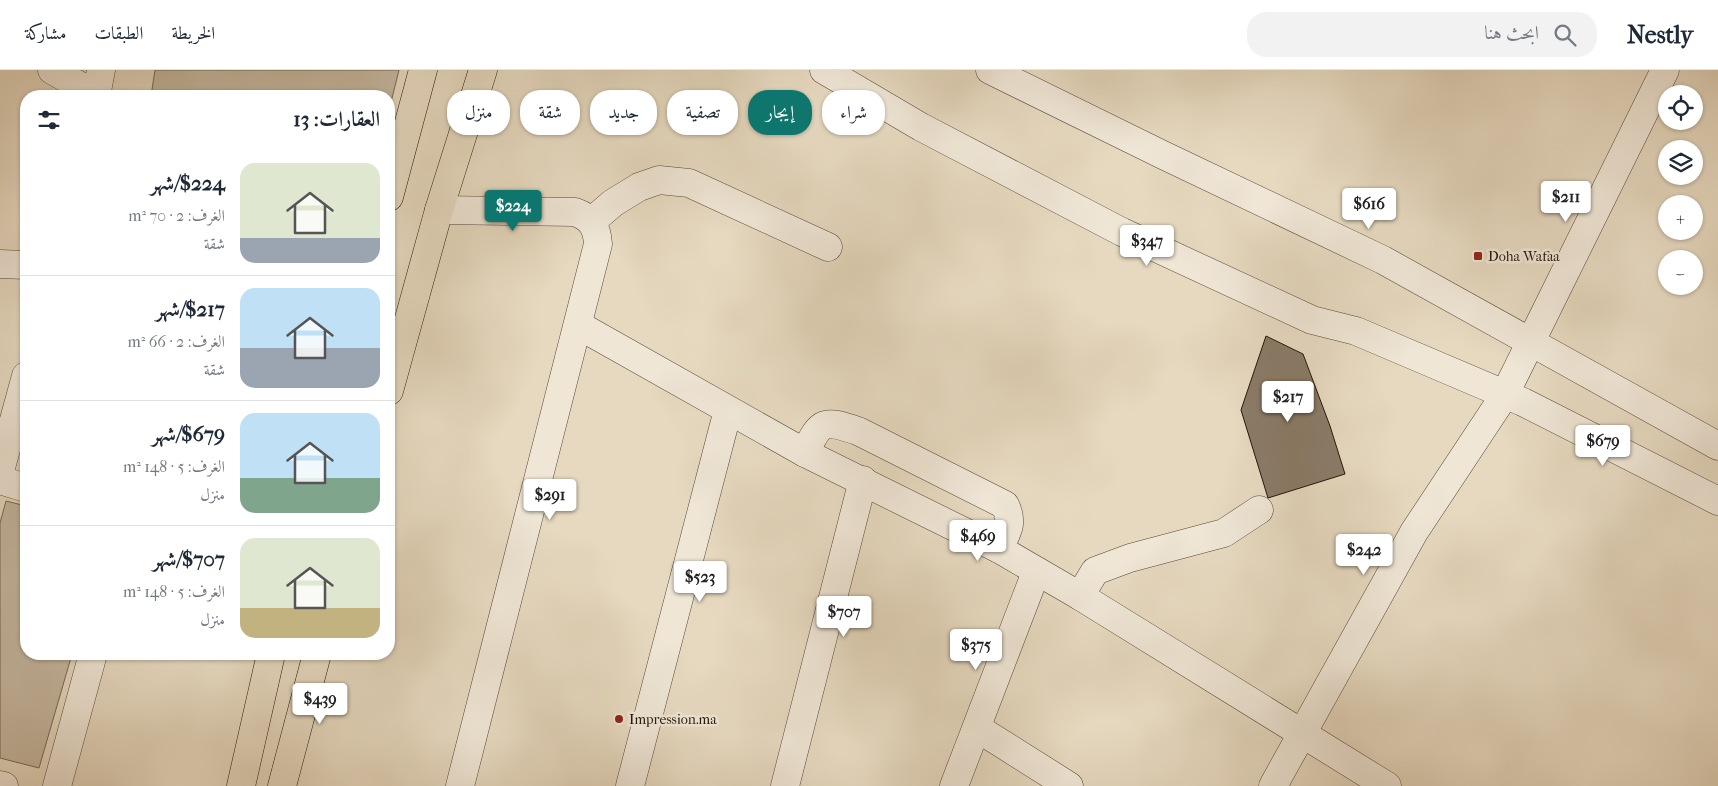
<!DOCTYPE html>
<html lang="ar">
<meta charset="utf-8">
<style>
body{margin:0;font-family:"IM FELL French Canon",Amiri,serif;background:#f2f2f3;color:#1f2937;direction:rtl;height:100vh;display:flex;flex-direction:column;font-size:19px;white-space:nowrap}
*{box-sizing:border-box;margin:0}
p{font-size:16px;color:#747a83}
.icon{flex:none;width:28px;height:28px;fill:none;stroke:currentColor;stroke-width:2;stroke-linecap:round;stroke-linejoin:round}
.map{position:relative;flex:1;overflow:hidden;direction:ltr}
.side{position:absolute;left:20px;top:20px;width:375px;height:570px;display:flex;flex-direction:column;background:#fff;border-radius:20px;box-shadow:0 1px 4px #0004;direction:rtl}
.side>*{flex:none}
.hud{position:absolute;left:410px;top:20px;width:475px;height:45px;direction:rtl;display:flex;gap:10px}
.buttons{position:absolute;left:1658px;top:15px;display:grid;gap:10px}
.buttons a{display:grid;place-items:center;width:45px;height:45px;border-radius:50%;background:#fff;box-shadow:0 1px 4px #0004;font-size:25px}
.price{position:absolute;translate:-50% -42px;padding:0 11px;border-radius:5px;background:#fff;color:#222;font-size:16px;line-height:32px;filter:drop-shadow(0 1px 2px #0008)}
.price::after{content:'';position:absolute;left:50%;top:30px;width:15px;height:11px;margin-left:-8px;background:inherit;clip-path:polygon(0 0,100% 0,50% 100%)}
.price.on{background:#0f766e;color:#fff}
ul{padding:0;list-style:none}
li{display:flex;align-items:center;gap:15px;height:125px;padding:0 15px}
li+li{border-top:1px solid #e0e1e3}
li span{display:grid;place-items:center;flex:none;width:140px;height:100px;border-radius:15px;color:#555}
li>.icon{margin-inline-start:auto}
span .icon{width:60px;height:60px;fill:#fffc;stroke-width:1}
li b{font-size:21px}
h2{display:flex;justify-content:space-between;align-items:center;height:60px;padding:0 15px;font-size:21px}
.pill{padding:0 18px;border-radius:20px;background:#fff;box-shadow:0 1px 4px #0004;font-size:18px;line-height:45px}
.pill.on{background:#0f766e;color:#fff}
header{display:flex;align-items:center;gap:30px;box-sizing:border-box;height:70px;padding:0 25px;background:#fff;border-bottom:1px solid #e0e1e3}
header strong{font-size:24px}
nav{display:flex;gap:28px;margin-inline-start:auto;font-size:18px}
.search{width:350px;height:45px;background:#f2f2f3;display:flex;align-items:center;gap:12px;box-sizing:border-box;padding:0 18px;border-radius:20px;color:#747a83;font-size:19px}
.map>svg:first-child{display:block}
.green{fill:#c5b8a1;stroke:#766755}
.building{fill:#8a7b68;stroke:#261609}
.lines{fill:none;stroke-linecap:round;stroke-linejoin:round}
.minor-casing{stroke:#564737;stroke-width:29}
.major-casing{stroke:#261609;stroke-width:29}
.minor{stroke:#efe6d6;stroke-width:28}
.major{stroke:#e6d9c0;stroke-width:28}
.poi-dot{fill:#8f2418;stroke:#efe6d6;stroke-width:2}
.labels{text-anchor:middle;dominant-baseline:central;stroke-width:5;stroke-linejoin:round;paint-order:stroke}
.poi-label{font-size:14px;fill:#261609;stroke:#efe6d6;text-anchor:start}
</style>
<header>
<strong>Nestly</strong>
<div class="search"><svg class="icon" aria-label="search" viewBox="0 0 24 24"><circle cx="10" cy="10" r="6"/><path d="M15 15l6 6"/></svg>ابحث هنا</div>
<nav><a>الخريطة</a><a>الطبقات</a><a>مشاركة</a></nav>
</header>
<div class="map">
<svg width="1718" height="716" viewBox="0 0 1718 716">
<rect width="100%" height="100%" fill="#e6d9c0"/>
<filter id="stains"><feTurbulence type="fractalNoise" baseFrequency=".004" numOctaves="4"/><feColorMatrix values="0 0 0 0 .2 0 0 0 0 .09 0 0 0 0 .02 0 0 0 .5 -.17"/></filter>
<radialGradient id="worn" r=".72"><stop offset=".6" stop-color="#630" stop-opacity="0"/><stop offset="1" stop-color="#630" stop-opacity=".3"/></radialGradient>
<!-- green -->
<g class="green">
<polygon points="155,0 399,0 389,40 389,26 151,26"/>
<polygon points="6,431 26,436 26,584 72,584 39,698 0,688 0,453"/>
</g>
<!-- building -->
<polygon class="building" points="1266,266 1303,284 1330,356 1345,404 1268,428 1241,340"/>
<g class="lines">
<defs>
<g id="minor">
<polyline points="52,0 96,25"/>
<polyline points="824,0 921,57 1122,162 1312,250 1356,261 1523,332 1718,431"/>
<polyline points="990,0 1163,85 1383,190 1718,376"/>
<polyline points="96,26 101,0"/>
<path d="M439,140L575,142C592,148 597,158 598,174L460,716"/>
<polyline points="592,151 613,133 639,117 659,110 689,113 828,177"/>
<polyline points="0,194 26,195"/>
<polyline points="578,255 805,383 999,479 1080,526 1387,716"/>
<path d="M805,383C821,349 824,350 858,361L1005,435C1014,453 1007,462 999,479"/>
<polyline points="0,401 26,306"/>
<polyline points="0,410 26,418"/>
<polyline points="1080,526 1095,501 1130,488 1224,463 1259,440"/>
<polyline points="977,658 1069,716"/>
<polyline points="0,715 4,716"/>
<polyline points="57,716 93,584"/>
<polyline points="630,716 728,340"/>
<polyline points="785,716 863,410"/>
<polyline points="954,716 1036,502"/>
<polyline points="1273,716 1414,462 1504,326 1665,0"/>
</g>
<g id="major">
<polyline points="389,127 423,0"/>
<polyline points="389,321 439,140 483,0"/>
<polyline points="241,716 271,584"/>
<polyline points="282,716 317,584"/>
</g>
</defs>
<!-- minor casing -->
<use href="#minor" class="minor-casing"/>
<!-- major casing -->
<use href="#major" class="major-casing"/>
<!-- minor -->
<use href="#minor" class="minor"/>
<!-- major -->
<use href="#major" class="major"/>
</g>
<!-- markers -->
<g class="poi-dot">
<rect x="1473" y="181" width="10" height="10" rx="2.5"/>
<circle cx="619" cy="649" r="5"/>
</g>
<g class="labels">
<!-- poi labels -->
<g class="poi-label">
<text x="1488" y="186">Doha Wafaa</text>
<text x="629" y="649">Impression.ma</text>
</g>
</g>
<rect width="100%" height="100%" filter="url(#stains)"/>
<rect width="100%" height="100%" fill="url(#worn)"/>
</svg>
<div class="buttons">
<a><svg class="icon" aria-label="locate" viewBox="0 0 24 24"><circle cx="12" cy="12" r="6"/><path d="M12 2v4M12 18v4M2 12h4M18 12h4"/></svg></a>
<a><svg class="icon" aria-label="layers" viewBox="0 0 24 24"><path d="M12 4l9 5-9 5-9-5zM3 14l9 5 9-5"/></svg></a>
<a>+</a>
<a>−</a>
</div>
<b class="price" style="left:1566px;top:153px">$211</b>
<b class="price" style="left:1369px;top:160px">$616</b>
<b class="price on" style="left:513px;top:162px">$224</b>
<b class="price" style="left:1147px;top:197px">$347</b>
<b class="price" style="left:1288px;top:353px">$217</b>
<b class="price" style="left:1603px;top:397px">$679</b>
<b class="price" style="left:550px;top:451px">$291</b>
<b class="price" style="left:978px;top:492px">$469</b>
<b class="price" style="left:1364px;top:506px">$242</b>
<b class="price" style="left:700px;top:533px">$523</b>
<b class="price" style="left:844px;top:568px">$707</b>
<b class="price" style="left:976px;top:601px">$375</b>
<b class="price" style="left:320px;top:655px">$439</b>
<div class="hud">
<a class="pill">شراء</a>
<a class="pill on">إيجار</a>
<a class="pill">تصفية</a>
<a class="pill">جديد</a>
<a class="pill">شقة</a>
<a class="pill">منزل</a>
</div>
<section class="side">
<h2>العقارات: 13<svg class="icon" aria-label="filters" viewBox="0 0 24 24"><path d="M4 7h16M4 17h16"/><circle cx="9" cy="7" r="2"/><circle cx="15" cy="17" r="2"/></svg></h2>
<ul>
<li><span style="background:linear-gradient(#dfe7d0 75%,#9aa5b1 0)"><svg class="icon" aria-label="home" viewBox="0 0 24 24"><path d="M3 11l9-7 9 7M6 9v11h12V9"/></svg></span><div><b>$224/شهر</b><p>الغرف: 2 · 70 m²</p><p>شقة</p></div></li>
<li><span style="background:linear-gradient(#bfe0f5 60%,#9aa5b1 0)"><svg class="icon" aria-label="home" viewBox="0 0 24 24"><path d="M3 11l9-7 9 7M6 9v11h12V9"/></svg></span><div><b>$217/شهر</b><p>الغرف: 2 · 66 m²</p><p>شقة</p></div></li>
<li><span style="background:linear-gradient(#bfe0f5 65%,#7fa58c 0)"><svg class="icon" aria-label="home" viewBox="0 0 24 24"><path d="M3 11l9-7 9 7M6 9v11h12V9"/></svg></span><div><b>$679/شهر</b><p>الغرف: 5 · 148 m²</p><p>منزل</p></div></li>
<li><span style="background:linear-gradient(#dfe7d0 70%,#c2b280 0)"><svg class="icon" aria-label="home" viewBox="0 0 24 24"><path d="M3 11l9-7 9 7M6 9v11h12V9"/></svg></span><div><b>$707/شهر</b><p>الغرف: 5 · 148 m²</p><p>منزل</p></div></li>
</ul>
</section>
</div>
